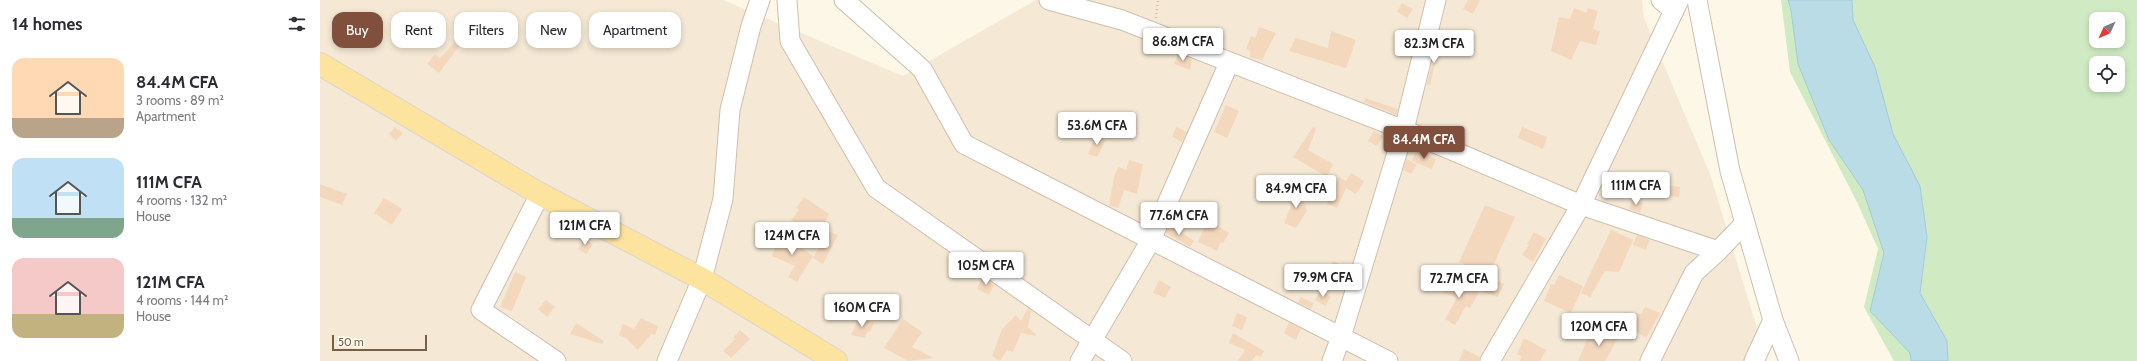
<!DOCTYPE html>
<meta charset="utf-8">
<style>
body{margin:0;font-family:Cabin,sans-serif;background:#f7f7f7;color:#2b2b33;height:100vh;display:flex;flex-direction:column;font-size:15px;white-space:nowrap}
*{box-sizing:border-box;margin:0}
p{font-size:13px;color:#7c7c81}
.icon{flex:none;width:22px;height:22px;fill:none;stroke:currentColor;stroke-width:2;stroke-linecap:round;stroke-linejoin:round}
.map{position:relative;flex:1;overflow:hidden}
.sheet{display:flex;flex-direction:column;background:#fff;width:320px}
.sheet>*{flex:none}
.hud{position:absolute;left:12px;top:12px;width:380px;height:36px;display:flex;gap:8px}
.needle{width:26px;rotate:226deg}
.fabs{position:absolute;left:1769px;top:12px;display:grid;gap:8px}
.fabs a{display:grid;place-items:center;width:36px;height:36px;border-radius:8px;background:#fff;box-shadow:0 2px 6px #0003;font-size:20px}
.scale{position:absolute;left:12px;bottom:10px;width:95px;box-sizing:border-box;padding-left:4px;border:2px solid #775f4a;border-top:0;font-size:11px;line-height:14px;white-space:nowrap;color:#775f4a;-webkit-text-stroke:3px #fffaee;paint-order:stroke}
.price{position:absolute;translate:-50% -34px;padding:0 9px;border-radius:4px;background:#fff;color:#222;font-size:13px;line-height:26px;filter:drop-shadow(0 1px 2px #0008)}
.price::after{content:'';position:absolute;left:50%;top:24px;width:12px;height:9px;margin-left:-6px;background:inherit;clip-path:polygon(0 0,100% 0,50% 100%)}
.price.on{background:#80503d;color:#fff}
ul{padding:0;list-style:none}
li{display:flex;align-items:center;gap:12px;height:100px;padding:0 12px}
li span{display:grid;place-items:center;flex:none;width:112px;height:80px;border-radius:12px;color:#555}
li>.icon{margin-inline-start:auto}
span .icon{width:48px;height:48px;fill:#fffc;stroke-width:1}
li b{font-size:17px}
h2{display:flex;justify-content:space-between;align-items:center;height:48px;padding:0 12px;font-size:17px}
.tag{padding:0 14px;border-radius:12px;background:#fff;box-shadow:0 2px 6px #0003;font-size:14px;line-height:36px}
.tag.on{background:#80503d;color:#fff}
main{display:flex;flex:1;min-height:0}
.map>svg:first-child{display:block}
.residential{fill:#f5e9d5}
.green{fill:#d0ebc4;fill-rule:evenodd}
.water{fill:#badce7;stroke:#a0cbd9}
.building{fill:#f3d8be}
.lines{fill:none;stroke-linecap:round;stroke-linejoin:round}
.minor-casing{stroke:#cfbfac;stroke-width:21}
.major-casing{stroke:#dcd5d0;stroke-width:24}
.path{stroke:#d8bca0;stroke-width:2.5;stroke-dasharray:1 3;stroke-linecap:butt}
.minor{stroke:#fff;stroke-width:19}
.major{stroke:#fce39e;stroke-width:22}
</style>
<main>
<section class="sheet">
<h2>14 homes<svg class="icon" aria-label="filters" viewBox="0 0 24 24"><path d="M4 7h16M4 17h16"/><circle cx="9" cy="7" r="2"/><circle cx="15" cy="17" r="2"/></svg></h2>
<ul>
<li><span style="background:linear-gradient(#ffd9b3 75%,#b9a48a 0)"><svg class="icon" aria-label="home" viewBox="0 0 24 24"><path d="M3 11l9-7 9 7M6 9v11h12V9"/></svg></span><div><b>84.4M CFA</b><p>3 rooms · 89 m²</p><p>Apartment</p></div></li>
<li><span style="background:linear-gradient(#bfe0f5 75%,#7fa58c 0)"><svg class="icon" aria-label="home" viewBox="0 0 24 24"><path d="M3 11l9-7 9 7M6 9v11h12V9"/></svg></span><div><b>111M CFA</b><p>4 rooms · 132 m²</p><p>House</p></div></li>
<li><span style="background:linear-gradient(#f6c9c9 70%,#c2b280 0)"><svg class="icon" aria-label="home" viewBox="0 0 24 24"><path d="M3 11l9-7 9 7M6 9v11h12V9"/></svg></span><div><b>121M CFA</b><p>4 rooms · 144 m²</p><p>House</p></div></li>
</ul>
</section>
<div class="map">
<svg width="1817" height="361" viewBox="0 0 1817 361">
<rect width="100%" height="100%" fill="#fdf7e7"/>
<!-- residential -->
<polygon class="residential" points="0,0 403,0 583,76 716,0 1322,0 1324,18 1390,174 1447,361 0,361"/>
<!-- green -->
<g class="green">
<polygon points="1461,0 1468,0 1471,10 1478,64 1509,140 1543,190 1564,253 1550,311 1590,353 1591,361 1574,361 1544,307 1558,249 1537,202 1470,72"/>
<path d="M1532,0H1817V361H1628L1627,341L1600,293L1607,237L1600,186L1573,134L1555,67L1533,20ZM1776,19H1798V41H1776ZM1776,63H1798V85H1776Z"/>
</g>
<!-- water -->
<polygon class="water" points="1468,0 1532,0 1533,20 1555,67 1573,134 1600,186 1607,237 1600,293 1627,341 1628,361 1591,361 1590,353 1550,311 1564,253 1543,190 1509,140 1478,64 1471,10"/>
<!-- building -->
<g class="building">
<polygon points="1148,0 1160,0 1153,14 1143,9"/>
<polygon points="1082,3 1093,9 1087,18 1077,12"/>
<polygon points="1254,8 1267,13 1268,8 1278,11 1273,29 1280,31 1276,45 1260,41 1251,60 1231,51 1239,17 1250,19"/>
<polygon points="939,27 956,33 942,60 930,57 930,51 926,49 931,36 935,38"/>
<polygon points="1011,31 1036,40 1026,68 969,51 976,38 1008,48"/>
<polygon points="135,42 139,46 119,73 107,64 115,54 120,58"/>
<polygon points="1117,42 1120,43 1110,85 1107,84"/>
<polygon points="858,54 872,59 870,70 854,64"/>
<polygon points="1045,98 1078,109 1076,115 1044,102"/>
<polygon points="906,105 919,111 907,138 894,132"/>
<polygon points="75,127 83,133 76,141 69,134"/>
<polygon points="856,127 867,132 862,142 852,137"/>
<polygon points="993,127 996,129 988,150 1013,164 1007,177 973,157"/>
<polygon points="1202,127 1227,137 1223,149 1198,138"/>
<polygon points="1054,131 1063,136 1057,146 1048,141"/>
<polygon points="776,135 786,140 777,157 768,154"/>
<polygon points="1096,150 1116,159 1112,169 1092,161"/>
<polygon points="1087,159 1097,165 1091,174 1083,170"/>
<polygon points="809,160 823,164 817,194 804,190 798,208 789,205 794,177 798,167 806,170"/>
<polygon points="1031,173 1044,181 1036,194 1026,188 1017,208 1007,204 1019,177 1026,181"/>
<polygon points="978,183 987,211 976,228 964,223 973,201 970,200"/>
<polygon points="0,184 27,194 22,205 0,197"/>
<polygon points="1340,184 1360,187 1359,197 1338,195"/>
<polygon points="484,197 509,214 501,229 518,235 503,264 493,258 503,240 471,220 479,210 476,208"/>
<polygon points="64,198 82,209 72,225 54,213"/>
<polygon points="1312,200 1323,203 1320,213 1309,209"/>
<polygon points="1165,205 1195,217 1169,275 1139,262"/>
<polygon points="888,220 909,233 903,243 901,242 897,251 878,242"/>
<polygon points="850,224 874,241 870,247 846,233"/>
<polygon points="1291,230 1313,240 1299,272 1285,271 1270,297 1261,293"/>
<polygon points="1214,232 1226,239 1213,262 1202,255 1209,245 1207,244"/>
<polygon points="460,233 493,256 477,282 468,277 475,266 452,256 456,246 452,243"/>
<polygon points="1317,235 1330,240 1326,250 1313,245"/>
<polygon points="264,239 273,244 266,254 258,249"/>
<polygon points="1013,261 1022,265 1018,279 1008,276"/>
<polygon points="195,272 206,277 192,311 180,307"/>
<polygon points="1239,275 1263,286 1251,313 1224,301 1231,284 1234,285"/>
<polygon points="663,276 674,285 669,295 657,289"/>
<polygon points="1128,278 1159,292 1150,308 1146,306 1135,325 1125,319 1137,298 1123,292"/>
<polygon points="1170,278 1184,284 1178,297 1163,292"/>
<polygon points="839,280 851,287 845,298 833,293"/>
<polygon points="1001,290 1011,297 1005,306 995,300"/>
<polygon points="981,297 994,303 991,309 978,303"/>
<polygon points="226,300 235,307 227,317 218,309"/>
<polygon points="1325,307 1340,313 1326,338 1303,322 1304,312 1321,314"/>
<polygon points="708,308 711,311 708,327 717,336 701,333 693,352 687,350 680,361 672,356 682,329 696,315 701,321"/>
<polygon points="917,313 927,317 922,330 912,326"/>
<polygon points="539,317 554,323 550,332 548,331 544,338 531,335"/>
<polygon points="321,318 338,326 335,335 331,334 318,350 306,338 299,335 303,324 314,329"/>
<polygon points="583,319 602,332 592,347 614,358 588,361 564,348"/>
<polygon points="969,322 981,329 976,340 964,333"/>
<polygon points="256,323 284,341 282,344 250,334"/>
<polygon points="1282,329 1299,336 1285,361 1258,361 1269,335 1278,339"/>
<polygon points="420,330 430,339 411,358 403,351 415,339 413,338"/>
<polygon points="913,333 944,351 941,357 936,355 932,361 918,361 925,350 909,343"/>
<polygon points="1204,338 1226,350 1220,361 1200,361 1201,356 1197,354"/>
<polygon points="1144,349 1160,357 1159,361 1139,361"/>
</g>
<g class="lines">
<defs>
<g id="minor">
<polyline points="467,0 470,41 556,188 802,361"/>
<polyline points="524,0 602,69 644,144 1068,361"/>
<polyline points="729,0 802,20 1084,130 1261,205 1398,251"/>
<polyline points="1341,0 1354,11"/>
<polyline points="1377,0 1410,171 1453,320 1469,361"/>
<polyline points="220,194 161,310 236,361"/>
<polyline points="347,361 382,279 403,199 410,110 431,26 440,0"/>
<polyline points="760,361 831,240 909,63"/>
<polyline points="1012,361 1021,337 1084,130 1116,0"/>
<polyline points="1170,361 1261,205 1359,0"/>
<polyline points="1330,361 1374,273 1398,251 1425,223"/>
<polyline points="1434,361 1453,320"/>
</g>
<polyline id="major" points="0,64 220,194 382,279 516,361"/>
</defs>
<!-- minor casing -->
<use href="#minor" class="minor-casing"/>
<!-- major casing -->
<use href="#major" class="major-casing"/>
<!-- path -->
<polyline class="path" points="836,18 838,0"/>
<!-- minor -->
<use href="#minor" class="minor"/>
<!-- major -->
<use href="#major" class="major"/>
</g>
</svg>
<div class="fabs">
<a><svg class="needle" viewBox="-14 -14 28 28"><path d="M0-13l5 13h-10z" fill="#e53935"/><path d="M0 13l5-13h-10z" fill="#7c7c81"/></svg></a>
<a><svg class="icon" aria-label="locate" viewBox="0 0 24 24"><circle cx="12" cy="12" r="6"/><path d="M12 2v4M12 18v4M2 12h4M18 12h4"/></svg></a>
</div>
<div class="scale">50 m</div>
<b class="price" style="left:863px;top:62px">86.8M CFA</b>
<b class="price" style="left:1114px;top:64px">82.3M CFA</b>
<b class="price" style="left:777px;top:146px">53.6M CFA</b>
<b class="price on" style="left:1104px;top:160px">84.4M CFA</b>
<b class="price" style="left:1316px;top:206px">111M CFA</b>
<b class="price" style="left:976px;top:209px">84.9M CFA</b>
<b class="price" style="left:859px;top:236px">77.6M CFA</b>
<b class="price" style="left:265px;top:246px">121M CFA</b>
<b class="price" style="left:472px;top:256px">124M CFA</b>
<b class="price" style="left:666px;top:286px">105M CFA</b>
<b class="price" style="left:1003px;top:298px">79.9M CFA</b>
<b class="price" style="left:1139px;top:299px">72.7M CFA</b>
<b class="price" style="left:542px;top:328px">160M CFA</b>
<b class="price" style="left:1279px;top:347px">120M CFA</b>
<div class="hud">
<a class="tag on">Buy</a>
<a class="tag">Rent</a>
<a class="tag">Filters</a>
<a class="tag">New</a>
<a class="tag">Apartment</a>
</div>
</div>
</main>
